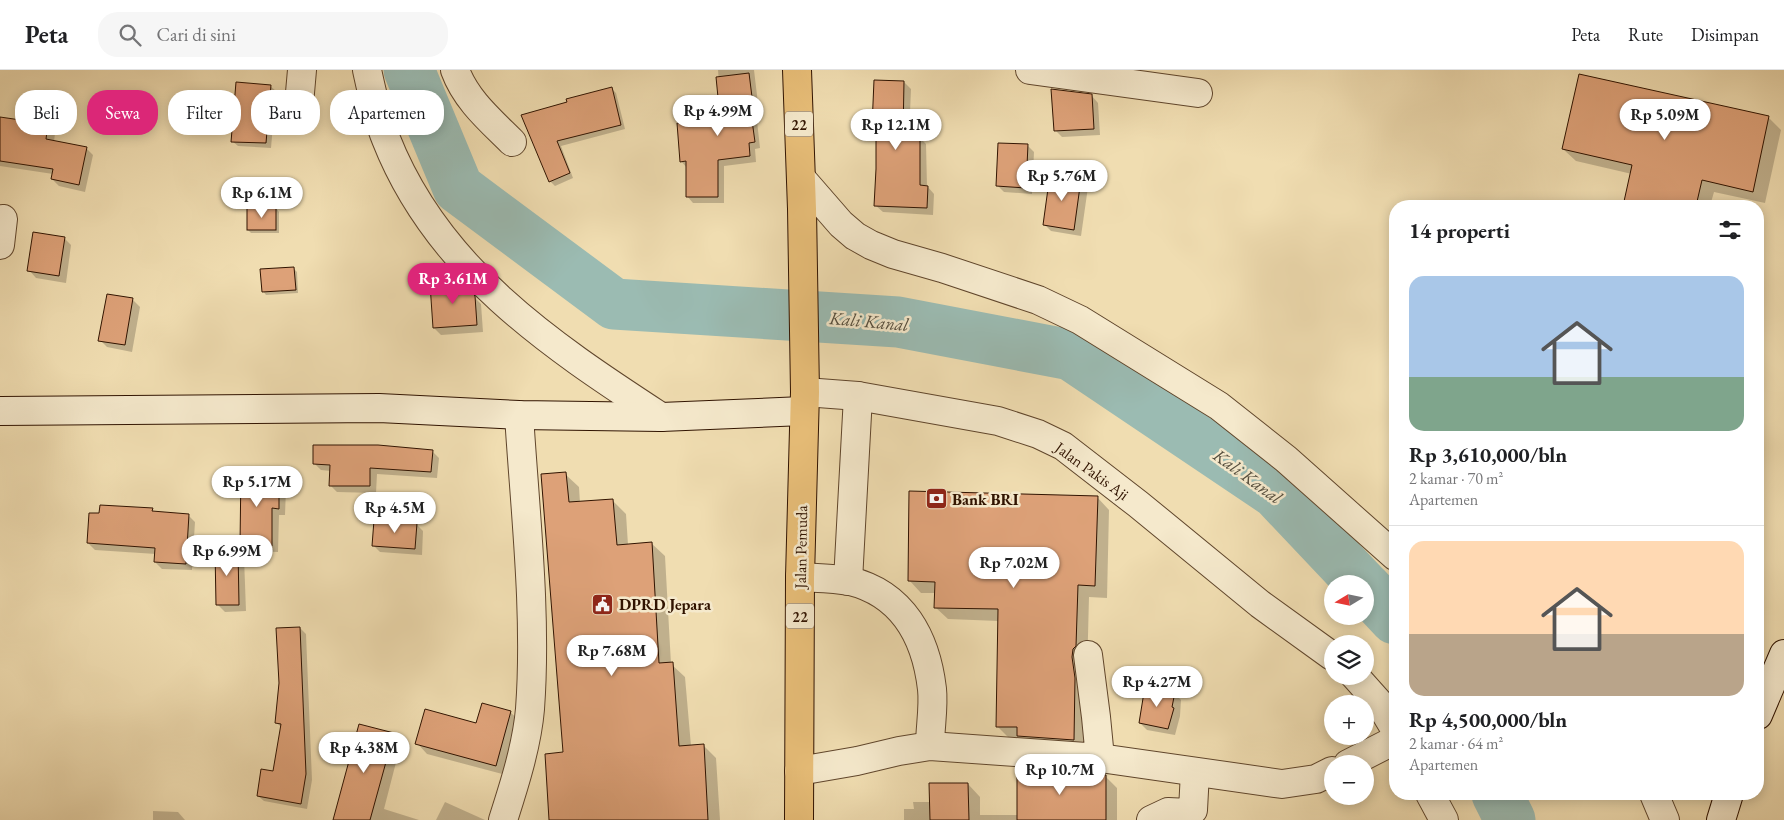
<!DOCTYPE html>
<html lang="id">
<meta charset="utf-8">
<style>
body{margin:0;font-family:"EB Garamond",serif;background:#f6f6f6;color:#202124;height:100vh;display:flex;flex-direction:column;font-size:19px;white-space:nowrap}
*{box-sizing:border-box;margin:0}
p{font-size:16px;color:#757577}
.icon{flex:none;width:28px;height:28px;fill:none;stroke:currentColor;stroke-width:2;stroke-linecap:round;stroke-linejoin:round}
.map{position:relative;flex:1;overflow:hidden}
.panel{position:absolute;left:1389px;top:130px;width:375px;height:600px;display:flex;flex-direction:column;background:#fff;border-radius:20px;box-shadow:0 2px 12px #0003}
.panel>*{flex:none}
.top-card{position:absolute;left:15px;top:20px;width:475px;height:45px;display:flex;gap:10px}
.needle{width:32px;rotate:260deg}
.fabs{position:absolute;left:1324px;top:505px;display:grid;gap:10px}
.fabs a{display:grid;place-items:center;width:50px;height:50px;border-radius:50%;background:#fff;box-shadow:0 2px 12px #0003;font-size:25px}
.price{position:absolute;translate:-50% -42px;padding:0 11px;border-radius:18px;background:#fff;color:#222;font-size:16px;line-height:32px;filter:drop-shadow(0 1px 2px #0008)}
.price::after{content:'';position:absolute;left:50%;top:30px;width:15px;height:11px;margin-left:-8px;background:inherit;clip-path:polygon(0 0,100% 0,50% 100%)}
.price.current{background:#db2777;color:#fff}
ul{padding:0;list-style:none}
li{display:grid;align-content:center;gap:10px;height:265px;padding:0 20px}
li+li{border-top:1px solid #e0e0e0}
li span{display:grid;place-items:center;height:155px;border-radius:15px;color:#555}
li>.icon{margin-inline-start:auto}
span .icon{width:90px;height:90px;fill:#fffc;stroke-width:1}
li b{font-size:21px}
h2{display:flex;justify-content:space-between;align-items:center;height:60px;padding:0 20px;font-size:21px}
.pill{padding:0 18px;border-radius:20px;background:#fff;box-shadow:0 2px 12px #0003;font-size:18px;line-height:45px}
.pill.current{background:#db2777;color:#fff}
header{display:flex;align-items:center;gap:30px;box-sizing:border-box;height:70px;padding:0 25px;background:#fff;border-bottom:1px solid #e0e0e0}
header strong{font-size:24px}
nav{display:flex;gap:28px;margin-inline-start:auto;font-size:18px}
.search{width:350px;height:45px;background:#f6f6f6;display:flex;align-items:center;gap:12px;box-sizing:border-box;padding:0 18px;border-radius:20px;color:#757577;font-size:19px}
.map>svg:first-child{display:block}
.shadow{fill:#0003}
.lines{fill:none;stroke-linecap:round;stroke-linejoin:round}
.river{stroke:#9bbbb2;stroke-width:51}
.building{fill:#dda178;stroke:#301300}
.minor-casing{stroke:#60462c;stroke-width:30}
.secondary-casing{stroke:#301300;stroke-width:30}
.trunk-casing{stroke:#301300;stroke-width:30}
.minor{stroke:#f5e9cc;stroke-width:28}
.secondary{stroke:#f5e9cc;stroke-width:28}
.trunk{stroke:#e8be78;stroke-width:28}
.labels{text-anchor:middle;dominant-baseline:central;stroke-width:5;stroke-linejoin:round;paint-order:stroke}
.shield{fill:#f5e9cc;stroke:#6b533d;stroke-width:1}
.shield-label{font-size:15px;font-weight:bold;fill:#301300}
.street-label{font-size:16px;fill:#301300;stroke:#f5e9cc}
.poi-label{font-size:16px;font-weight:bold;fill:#301300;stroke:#f5e9cc;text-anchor:start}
.water-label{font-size:18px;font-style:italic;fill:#554e3e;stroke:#f5e9cc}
</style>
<header>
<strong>Peta</strong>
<div class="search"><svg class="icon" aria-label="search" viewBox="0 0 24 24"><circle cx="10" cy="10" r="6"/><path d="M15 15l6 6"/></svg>Cari di sini</div>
<nav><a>Peta</a><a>Rute</a><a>Disimpan</a></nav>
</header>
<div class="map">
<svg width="1784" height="750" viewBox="0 0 1784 750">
<rect width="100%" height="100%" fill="#f0ddb1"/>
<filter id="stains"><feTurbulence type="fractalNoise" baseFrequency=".004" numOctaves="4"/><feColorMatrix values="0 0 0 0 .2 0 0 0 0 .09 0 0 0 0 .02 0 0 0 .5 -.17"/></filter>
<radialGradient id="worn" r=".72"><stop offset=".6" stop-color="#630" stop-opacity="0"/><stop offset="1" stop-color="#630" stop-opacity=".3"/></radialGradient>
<!-- shadow -->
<g class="shadow">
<polygon points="718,0 754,0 759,42 756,42 760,78 755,79 756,92 724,96 724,133 693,133 687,126 687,98 681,91 715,52 722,49"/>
<polygon points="1580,5 1769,48 1781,60 1765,133 1714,122 1710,136 1624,136 1632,104 1576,91 1563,79"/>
<polygon points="904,12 911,19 909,67 919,67 926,74 927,116 934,124 933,145 883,142 875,135 877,60 874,57"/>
<polygon points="270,16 276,21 271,78 238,76 232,71"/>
<polygon points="611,18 616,23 625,59 561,76 573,108 555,116 550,111 523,46"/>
<polygon points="1091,25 1098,33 1100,65 1062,67 1055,60"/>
<polygon points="0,48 48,56 55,63 54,72 86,78 93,85 85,122 59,116 52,109 53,104 0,96"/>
<polygon points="1027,75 1034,82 1032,124 1004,122 997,115"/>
<polygon points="1081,110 1088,117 1081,166 1051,161 1044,154"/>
<polygon points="276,138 279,142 279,163 251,163 248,160"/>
<polygon points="64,168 71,175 66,213 36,208 29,200"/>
<polygon points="293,198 297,202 298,223 266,225 263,221"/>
<polygon points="460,213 481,234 483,262 441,265 434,258"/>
<polygon points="133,230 140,237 132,282 107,277 100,270"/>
<polygon points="432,381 439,388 437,408 377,404 376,423 337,422 330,415 331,401 321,400 314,393"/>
<polygon points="264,400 271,408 271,412 279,412 286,419 285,445 279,445 278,482 248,481 241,474"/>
<polygon points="565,404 579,417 580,433 612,430 626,444 628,475 651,473 665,486 671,594 685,607 691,676 703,675 716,688 720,750 551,750 565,683"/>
<polygon points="1097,427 1109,440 1107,528 1089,527 1085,682 1009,668 997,656 999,551 948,549 935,537 936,523 921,523 909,510"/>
<polygon points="152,439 155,443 188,445 195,452 192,500 162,499 155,492 156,484 95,480 88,473"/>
<polygon points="416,454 423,461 422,485 380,482 373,475"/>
<polygon points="237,480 244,487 246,541 225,542 218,535"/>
<polygon points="300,558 306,564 312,710 307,739 264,731 258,726 274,702 282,658 276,652"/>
<polygon points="1174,623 1181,630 1180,646 1175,665 1147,660 1140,653"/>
<polygon points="510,642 521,652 506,705 427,684 417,673 477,655"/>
<polygon points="393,664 401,673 384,739 419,750 334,750"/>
<polygon points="1105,706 1117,718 1117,750 904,750 904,739 914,739 913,732 931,732 968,714 980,727 980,745 1018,745"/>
<polygon points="445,732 485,750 436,750"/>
<polygon points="153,741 178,742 185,750 153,750"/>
</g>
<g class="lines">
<!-- river -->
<g class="river">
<polyline points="409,0 458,118 614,234 898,252 1071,285 1276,423 1362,514"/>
<polyline points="1365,517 1395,549"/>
<polyline points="1497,724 1510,750"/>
</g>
</g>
<!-- building -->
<g class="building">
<polygon points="749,3 753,35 750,36 755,72 749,73 750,86 718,90 718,127 686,127 686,91 680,92 677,53 714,51 714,49 720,48 716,7"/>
<polygon points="1579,4 1769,46 1753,122 1702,110 1696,136 1623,136 1632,95 1562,79"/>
<polygon points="874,10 904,11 903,66 920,66 920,115 928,116 927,138 874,136 876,99 876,57 872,57"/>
<polygon points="236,12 271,15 266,73 231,72"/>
<polygon points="612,17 621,55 557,71 570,103 549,112 521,45 567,32 566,29"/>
<polygon points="1051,19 1092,24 1094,59 1054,61"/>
<polygon points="0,47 48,54 46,69 87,77 79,115 51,109 53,99 0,91"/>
<polygon points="998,73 1028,74 1026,118 996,116"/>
<polygon points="1050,104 1081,109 1074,160 1043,155"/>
<rect x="247" y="137" width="29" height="23"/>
<polygon points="33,162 65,167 59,206 27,201"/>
<polygon points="294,197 296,220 262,222 260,199"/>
<polygon points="461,212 475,226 477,255 433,258 430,214"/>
<polygon points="107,224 133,228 125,275 98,271"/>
<polygon points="313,375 378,375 433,380 431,402 370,398 370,416 329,416 330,395 313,394"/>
<polygon points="241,399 265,399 265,411 279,411 279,439 272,438 272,476 240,475"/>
<polygon points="566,402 569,432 613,429 617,475 652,472 659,593 673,592 679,676 704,674 708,750 549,750 545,684 563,682 541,404"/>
<polygon points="909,421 1098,426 1095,516 1078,515 1076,576 1073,579 1072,587 1075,608 1074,670 1017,666 1017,657 996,657 998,539 934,538 935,512 908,511"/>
<polygon points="100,435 153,438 152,441 189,444 186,494 154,492 155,478 87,473 89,443 99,443"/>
<polygon points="374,450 417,453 415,479 372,476"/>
<polygon points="238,479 239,535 216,535 215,480"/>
<polygon points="300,557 306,704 301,734 257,726 261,699 273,701 281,654 275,653 279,613 276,558"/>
<polygon points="1145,616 1175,622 1172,637 1174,638 1168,659 1139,653"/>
<polygon points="482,633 511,641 496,696 415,674 425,639 476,653"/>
<polygon points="359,654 394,663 370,750 333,750"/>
<polygon points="1017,698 1106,705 1106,750 1017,750"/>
<polygon points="929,713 968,713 969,750 930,750"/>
</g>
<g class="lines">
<defs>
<g id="minor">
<path d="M367,0C372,23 377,47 386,69C437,199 549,274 661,347"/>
<path d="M455,0C466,30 490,50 512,72"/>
<polyline points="1030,0 1198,23"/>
<polyline points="299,34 302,0"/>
<polyline points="801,108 841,154 855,166 871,175 893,184 942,198 1038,230 1080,250 1219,336 1286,389 1395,486"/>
<polyline points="0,175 3,149"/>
<polyline points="805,322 858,326 998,351 1038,364 1063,376 1138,434 1260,534 1332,586"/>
<path d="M800,507C816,508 834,508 850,511C903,524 926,568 932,619C934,637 930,658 930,676"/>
<polyline points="848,511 858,326"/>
<polyline points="1355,606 1380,634 1395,659"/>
<polyline points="1100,688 1282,714 1316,709 1332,701"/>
<polyline points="1348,694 1395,670"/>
<polyline points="799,701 857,691 899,681 930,676 1100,688 1096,647 1088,585"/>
<polyline points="1430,724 1444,750"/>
<polyline points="1654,724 1665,750"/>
<path d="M503,750C514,716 527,675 530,639C537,544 525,441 519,345"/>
<polyline points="1151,750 1168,742 1189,743 1193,740 1195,702"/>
</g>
<g id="secondary">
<polyline points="0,341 379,338 519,345 661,347 803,341"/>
<polyline points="1758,645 1784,584"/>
<polyline points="1721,750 1729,724"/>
</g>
<polyline id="trunk" points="797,0 802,139 805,322 800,507 799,750"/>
</defs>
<!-- minor casing -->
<use href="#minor" class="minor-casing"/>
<!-- secondary casing -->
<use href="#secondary" class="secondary-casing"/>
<!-- trunk casing -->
<use href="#trunk" class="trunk-casing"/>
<!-- minor -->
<use href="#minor" class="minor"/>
<!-- secondary -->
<use href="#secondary" class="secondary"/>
<!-- trunk -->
<use href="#trunk" class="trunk"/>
</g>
<!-- icons -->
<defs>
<symbol id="bank-square" viewBox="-11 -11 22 22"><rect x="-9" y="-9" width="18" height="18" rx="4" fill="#8f2418" stroke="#f5e9cc"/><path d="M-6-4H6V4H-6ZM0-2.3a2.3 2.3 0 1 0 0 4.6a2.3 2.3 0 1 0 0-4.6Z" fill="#fff"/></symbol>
<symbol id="civic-square" viewBox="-11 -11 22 22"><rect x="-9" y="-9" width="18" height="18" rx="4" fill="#8f2418" stroke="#f5e9cc"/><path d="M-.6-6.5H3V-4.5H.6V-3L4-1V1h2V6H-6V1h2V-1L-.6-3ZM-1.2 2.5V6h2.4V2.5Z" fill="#fff"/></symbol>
</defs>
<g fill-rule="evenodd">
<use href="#bank-square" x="924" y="416" width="25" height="25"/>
<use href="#civic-square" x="590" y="522" width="25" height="25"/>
</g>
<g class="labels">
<!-- shield labels -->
<g class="shield">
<rect x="785" y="41.5" width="28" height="25" rx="4"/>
<rect x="786" y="533.5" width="28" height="25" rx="4"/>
</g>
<g class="shield-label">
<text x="799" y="54">22</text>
<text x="800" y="546">22</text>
</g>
<!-- street labels -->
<g class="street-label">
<text transform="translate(1092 401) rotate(36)">Jalan Pakis Aji</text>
<text transform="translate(801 477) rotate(-89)">Jalan Pemuda</text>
</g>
<!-- poi labels -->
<g class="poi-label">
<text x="952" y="429">Bank BRI</text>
<text x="619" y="534">DPRD Jepara</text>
</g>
<!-- water labels -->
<g class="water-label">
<text transform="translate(869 251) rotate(5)">Kali Kanal</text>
<text transform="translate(1248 406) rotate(36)">Kali Kanal</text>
</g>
</g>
<rect width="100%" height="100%" filter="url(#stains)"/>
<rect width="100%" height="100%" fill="url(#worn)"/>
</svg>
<div class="fabs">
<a><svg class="needle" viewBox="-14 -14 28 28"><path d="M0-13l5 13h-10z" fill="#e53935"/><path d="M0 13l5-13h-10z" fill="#757577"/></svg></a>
<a><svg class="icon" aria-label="layers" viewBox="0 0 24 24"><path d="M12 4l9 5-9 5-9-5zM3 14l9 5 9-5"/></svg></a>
<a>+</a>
<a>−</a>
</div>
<b class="price" style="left:718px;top:67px">Rp 4.99M</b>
<b class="price" style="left:1665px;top:71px">Rp 5.09M</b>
<b class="price" style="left:896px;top:81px">Rp 12.1M</b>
<b class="price" style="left:1062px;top:132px">Rp 5.76M</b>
<b class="price" style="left:262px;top:149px">Rp 6.1M</b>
<b class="price current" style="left:453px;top:235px">Rp 3.61M</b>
<b class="price" style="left:257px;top:438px">Rp 5.17M</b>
<b class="price" style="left:395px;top:464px">Rp 4.5M</b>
<b class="price" style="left:227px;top:507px">Rp 6.99M</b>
<b class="price" style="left:1014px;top:519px">Rp 7.02M</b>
<b class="price" style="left:612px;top:607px">Rp 7.68M</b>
<b class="price" style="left:1157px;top:638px">Rp 4.27M</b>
<b class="price" style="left:364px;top:704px">Rp 4.38M</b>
<b class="price" style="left:1060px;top:726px">Rp 10.7M</b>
<div class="top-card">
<a class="pill">Beli</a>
<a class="pill current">Sewa</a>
<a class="pill">Filter</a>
<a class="pill">Baru</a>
<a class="pill">Apartemen</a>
</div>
<section class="panel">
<h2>14 properti<svg class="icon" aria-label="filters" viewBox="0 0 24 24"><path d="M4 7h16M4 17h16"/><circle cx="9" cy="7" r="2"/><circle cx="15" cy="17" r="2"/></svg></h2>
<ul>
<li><span style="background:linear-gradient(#a9c7e8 65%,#7fa58c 0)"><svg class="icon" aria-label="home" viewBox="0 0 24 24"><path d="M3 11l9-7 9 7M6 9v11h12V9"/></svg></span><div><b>Rp 3,610,000/bln</b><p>2 kamar · 70 m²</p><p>Apartemen</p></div></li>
<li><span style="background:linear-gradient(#ffd9b3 60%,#b9a48a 0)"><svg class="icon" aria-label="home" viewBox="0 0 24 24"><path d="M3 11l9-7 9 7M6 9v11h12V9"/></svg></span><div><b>Rp 4,500,000/bln</b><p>2 kamar · 64 m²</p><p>Apartemen</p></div></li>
</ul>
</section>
</div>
